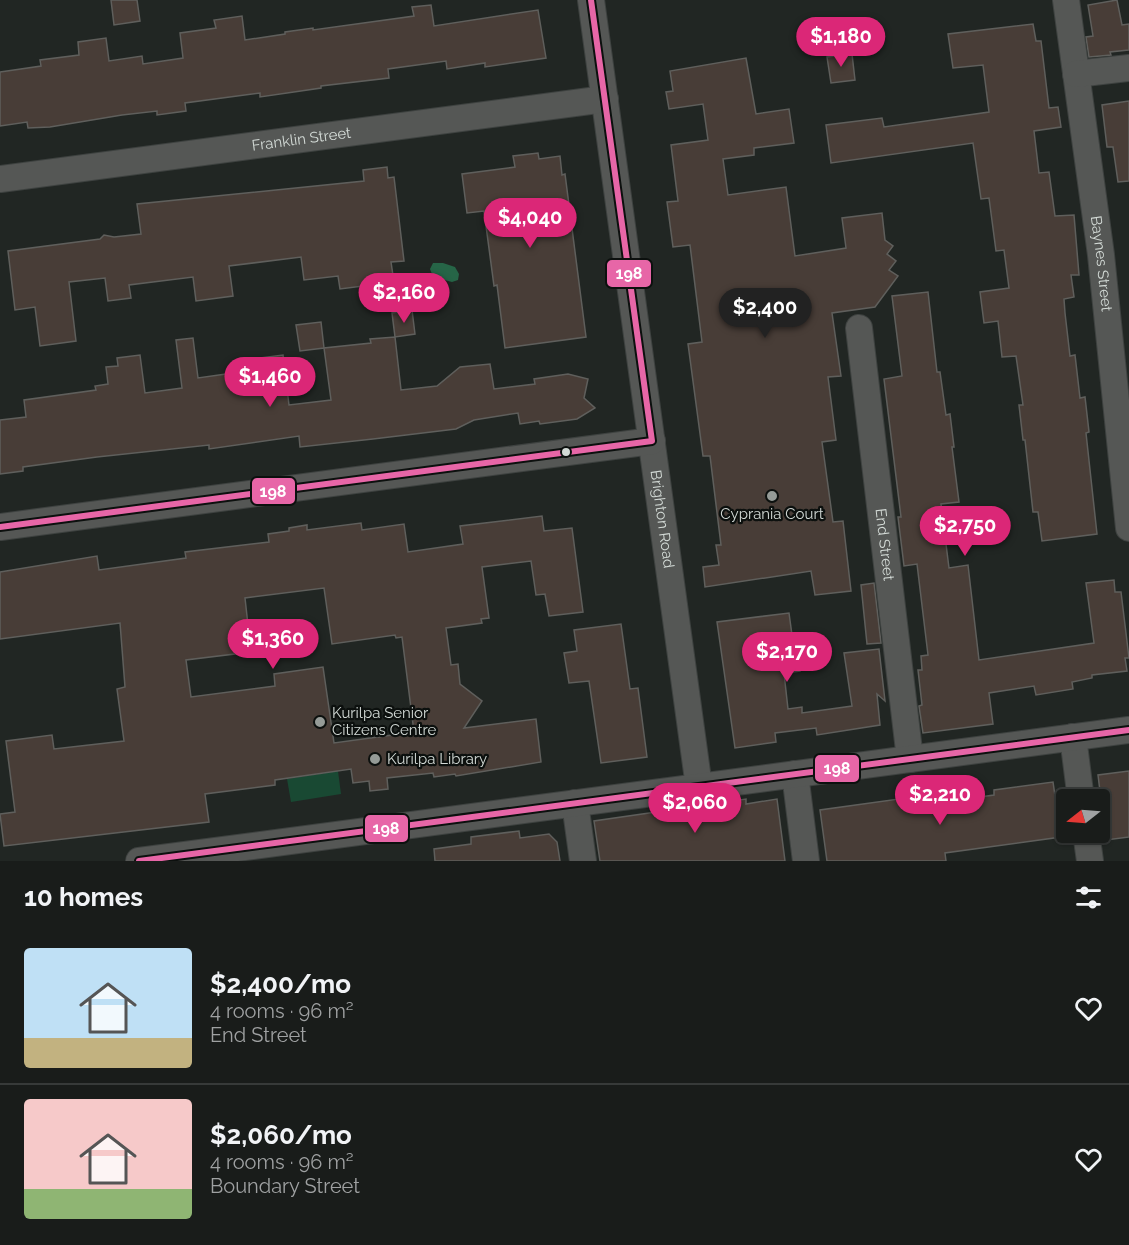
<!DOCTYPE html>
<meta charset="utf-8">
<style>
body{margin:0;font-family:Raleway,sans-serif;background:#222523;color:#f1f3f6;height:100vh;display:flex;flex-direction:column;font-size:22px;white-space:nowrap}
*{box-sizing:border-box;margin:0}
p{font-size:20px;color:#9fa1a2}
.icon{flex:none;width:33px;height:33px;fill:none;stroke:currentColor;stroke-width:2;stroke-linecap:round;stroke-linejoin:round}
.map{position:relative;height:861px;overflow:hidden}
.side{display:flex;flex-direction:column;background:#191c1a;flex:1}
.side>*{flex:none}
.needle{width:39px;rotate:253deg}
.fabs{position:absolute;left:1056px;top:789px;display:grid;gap:12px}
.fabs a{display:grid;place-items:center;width:54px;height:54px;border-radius:6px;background:#191c1a;box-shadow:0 2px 4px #0004,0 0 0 2px #373a39;font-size:30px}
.price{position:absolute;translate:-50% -51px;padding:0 14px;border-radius:21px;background:#db2777;color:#fff;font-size:20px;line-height:39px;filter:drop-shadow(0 2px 3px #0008)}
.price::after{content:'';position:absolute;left:50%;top:36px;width:18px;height:14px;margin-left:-9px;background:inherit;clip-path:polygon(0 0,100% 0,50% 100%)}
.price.active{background:#222;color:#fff}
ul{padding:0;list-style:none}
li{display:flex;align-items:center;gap:18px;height:150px;padding:0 24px}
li+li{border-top:2px solid #373a39}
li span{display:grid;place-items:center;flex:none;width:168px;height:120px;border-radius:6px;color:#555}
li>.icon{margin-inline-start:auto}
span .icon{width:72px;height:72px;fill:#fffc;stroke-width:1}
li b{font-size:26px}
h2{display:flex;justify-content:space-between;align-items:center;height:72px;padding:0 24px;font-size:26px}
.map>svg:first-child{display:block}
.green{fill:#194933}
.water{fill:#266547}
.building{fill:#483d37;stroke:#5f5f5c;stroke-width:1.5;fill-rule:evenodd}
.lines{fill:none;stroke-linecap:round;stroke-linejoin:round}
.minor-casing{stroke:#3e4240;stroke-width:28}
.minor{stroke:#555755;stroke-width:26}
.bus-1-casing{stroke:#0c100e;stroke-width:10}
.bus-1{stroke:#e766a7;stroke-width:6}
.bus-dot{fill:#d3dad6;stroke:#0c100e;stroke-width:2}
.poi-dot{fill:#959b97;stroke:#0c100e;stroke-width:2}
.labels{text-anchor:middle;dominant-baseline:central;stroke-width:4.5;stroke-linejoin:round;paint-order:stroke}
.street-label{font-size:15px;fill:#d3dad6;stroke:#0c100e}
.poi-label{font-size:15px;fill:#d3dad6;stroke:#0c100e;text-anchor:start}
.line-badge{stroke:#0c100e;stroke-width:2}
.badge-label{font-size:16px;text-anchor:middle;font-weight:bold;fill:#fff}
</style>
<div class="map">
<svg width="1129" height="861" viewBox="0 0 1129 861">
<rect width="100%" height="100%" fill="#212623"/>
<!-- green -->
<polygon class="green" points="338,771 341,794 291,802 287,779"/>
<!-- water -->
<polygon class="water" points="433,263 443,263 455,267 459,274 458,280 452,282 433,277 430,269"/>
<!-- building -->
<g class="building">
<polygon points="111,0 137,0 140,21 114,25"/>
<polygon points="1117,0 1122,25 1129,24 1129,50 1110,52 1111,55 1089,57 1086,37 1093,36 1088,5"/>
<polygon points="431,5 434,26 538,10 546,58 485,67 485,63 447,69 446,61 388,69 389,78 321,86 321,88 260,97 260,93 185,103 186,111 157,115 157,111 122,115 50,127 28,128 27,122 0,126 0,72 41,66 40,60 79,55 78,42 106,38 109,61 142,56 143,64 183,58 180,33 216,28 214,20 242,16 245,40 285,34 285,32 313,28 313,30 414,16 412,7"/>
<polygon points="1033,24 1036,41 1041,41 1049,108 1058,107 1061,127 1034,131 1039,173 1049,172 1055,216 1074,215 1079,275 1071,275 1074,297 1064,299 1065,313 1070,356 1075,355 1080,398 1085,397 1089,432 1086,433 1097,534 1042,541 1038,512 1033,512 1025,440 1023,440 1019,405 1023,405 1016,356 1002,357 998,321 984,323 980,292 1009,288 1004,250 996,251 989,198 981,199 973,143 831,163 826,125 882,118 884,127 989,112 983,65 953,68 948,34"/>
<polygon points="852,54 855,80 831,83 827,57"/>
<polygon points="746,58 756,114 789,109 794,143 754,148 754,155 723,159 728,195 786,187 795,256 846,248 842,218 882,213 885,240 893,246 887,254 896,261 889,270 898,276 875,307 832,313 841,376 828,377 836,440 822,442 833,522 843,521 851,591 815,595 811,571 705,587 703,567 719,565 716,545 721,545 710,456 703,456 688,344 702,342 690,245 673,247 667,202 678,201 671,145 708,140 703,104 669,109 666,92 673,91 670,71"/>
<polygon points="1129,101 1129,181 1118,182 1113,147 1107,147 1102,105"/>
<polygon points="538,153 539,159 560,156 562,175 565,174 586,337 505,348 497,285 494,286 484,211 467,213 462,174 515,167 513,156"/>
<polygon points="387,167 388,178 394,177 404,261 391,262 394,282 340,289 338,276 304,280 301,257 229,266 233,296 196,301 193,277 129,285 131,298 108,301 105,278 69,282 76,341 40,346 35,307 15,310 8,251 100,239 104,235 114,237 141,234 137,204 364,181 363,170"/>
<polygon points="928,292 937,372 940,372 946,415 950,414 954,447 952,447 959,502 941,504 949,568 968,565 979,660 1094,643 1086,583 1114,580 1115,592 1121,592 1129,658 1125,658 1127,671 1092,675 1092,678 1072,682 1073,689 1036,695 1034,686 989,693 993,724 923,733 919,706 922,705 918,670 922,670 921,656 928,655 917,564 904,566 898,517 901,517 884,379 902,376 892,296"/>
<polygon points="412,310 415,334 395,337 392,313"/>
<polygon points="321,322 324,348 300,351 296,325"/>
<polygon points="395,337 401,390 437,386 460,367 490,364 494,389 535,384 534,379 568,374 588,379 584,398 595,408 577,419 540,424 539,421 520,424 518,413 474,420 456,429 373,439 300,447 299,436 209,449 209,445 97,457 23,467 23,471 0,474 0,420 26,417 24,400 96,390 95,386 108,384 106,367 118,366 117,358 140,355 145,393 182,388 176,340 193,338 198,378 247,371 245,360 283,355 289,405 331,400 324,348 371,343 370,339"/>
<path d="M542,516L544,531L572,528L583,612L549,616L545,594L536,595L531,561L482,567L489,618L481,619L482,623L446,628L451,665L458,664L460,684L482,701L464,728L536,719L541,762L456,776L455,774L434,777L433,773L387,778L388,789L370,791L369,781L353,783L351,769L275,780V785L205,794L209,822L4,846L0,814L15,812L6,741L52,735L54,749L124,741L117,689L125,687L120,623L0,639V572L97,556L99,570L186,558L185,552L269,542L268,534L289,531V528L307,525V530L361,523L362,530L404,524L408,552L463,544L460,526ZM324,588L332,644L395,635L396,638L402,637L414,732L334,743L323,667L274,674L275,686L191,697L186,660L251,652L245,598Z"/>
<polygon points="874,583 881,643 867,644 861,585"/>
<polygon points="789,613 792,635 796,634 800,671 784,673 788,709 802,707 802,713 852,706 844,653 879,649 885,701 877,694 880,725 817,735 816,728 775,733 776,742 735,748 717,622"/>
<polygon points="621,624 630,689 638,688 647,757 601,763 589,681 569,683 564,653 577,651 574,630"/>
<polygon points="1129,771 1129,837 1106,840 1098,775"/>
<polygon points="1053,782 1061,837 945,853 946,861 827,861 820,810 906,798 907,807 994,795 994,790"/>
<polygon points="746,799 746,804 777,799 785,861 600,861 594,821"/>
<polygon points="519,831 520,838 549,834 557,842 560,861 435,861 434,849 471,844 471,837"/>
</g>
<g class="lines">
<defs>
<g id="minor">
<path id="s1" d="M591,0L699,787"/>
<path id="s2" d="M1066,0L1101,255L1129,528"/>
<polyline points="1076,74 1129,68"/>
<path id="s3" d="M0,179L605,99"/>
<path id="s4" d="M859,328L910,759"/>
<polyline points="0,527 652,441"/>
<polyline points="1073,737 1081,800"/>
<polyline points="795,774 806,861"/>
<polyline points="575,803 583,861"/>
<polyline points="1086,832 1090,861"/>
<polyline points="139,861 1129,730"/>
</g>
</defs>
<!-- minor casing -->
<use href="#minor" class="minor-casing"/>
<!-- minor -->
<use href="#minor" class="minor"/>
<defs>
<g id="bus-1">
<polyline points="0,527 652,441 591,0"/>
<polyline points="139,861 1129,730"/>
</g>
</defs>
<!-- bus-1 casing -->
<use href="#bus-1" class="bus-1-casing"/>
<!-- bus-1 -->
<use href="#bus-1" class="bus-1"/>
</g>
<!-- markers -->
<circle class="bus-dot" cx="566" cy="452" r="5"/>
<g class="poi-dot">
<circle cx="772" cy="496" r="6"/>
<circle cx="320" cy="722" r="6"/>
<circle cx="375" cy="759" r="6"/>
</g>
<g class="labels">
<!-- street labels -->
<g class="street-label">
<text stroke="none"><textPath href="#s3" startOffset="304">Franklin Street</textPath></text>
<text stroke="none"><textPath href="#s2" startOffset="266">Baynes Street</textPath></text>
<text stroke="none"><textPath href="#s1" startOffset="524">Brighton Road</textPath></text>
<text stroke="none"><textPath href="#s4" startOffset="218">End Street</textPath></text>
</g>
<!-- poi labels -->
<g class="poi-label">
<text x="772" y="514" text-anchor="middle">Cyprania Court</text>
<text x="332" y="713">Kurilpa Senior<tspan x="332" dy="17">Citizens Centre</tspan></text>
<text x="387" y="759">Kurilpa Library</text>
</g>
</g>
<g class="line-badge">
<rect x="606" y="259" width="46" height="29" rx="6" fill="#e766a7"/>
<rect x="251" y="477" width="45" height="28" rx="6" fill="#e766a7"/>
<rect x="814" y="754" width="46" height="29" rx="6" fill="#e766a7"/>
<rect x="364" y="814" width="45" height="29" rx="6" fill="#e766a7"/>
</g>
<g class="badge-label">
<text x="629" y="279">198</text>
<text x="273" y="497">198</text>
<text x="837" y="774">198</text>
<text x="386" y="834">198</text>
</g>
</svg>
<div class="fabs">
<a><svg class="needle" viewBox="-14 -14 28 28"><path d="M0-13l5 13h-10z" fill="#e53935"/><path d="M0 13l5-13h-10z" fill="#9fa1a2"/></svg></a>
</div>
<b class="price" style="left:841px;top:68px">$1,180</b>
<b class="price" style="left:530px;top:249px">$4,040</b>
<b class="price" style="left:404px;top:324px">$2,160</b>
<b class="price active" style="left:765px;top:339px">$2,400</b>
<b class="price" style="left:270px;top:408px">$1,460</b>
<b class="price" style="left:965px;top:557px">$2,750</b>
<b class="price" style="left:273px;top:670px">$1,360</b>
<b class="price" style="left:787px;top:683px">$2,170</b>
<b class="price" style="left:940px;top:826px">$2,210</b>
<b class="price" style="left:695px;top:834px">$2,060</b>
</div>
<section class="side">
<h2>10 homes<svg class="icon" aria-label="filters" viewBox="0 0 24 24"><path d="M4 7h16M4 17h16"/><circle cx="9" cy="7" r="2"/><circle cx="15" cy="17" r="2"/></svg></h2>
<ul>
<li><span style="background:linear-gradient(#bfe0f5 75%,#c2b280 0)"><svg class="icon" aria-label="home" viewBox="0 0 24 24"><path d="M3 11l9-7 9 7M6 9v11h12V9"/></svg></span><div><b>$2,400/mo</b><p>4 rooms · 96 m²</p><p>End Street</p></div><svg class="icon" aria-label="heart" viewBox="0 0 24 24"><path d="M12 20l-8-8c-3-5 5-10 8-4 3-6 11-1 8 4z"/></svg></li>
<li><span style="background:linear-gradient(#f6c9c9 75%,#8fb573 0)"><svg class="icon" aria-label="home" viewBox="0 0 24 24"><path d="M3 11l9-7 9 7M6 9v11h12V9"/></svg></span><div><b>$2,060/mo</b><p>4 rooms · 96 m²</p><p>Boundary Street</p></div><svg class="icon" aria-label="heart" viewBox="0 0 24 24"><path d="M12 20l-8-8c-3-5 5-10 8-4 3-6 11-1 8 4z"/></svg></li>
</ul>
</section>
